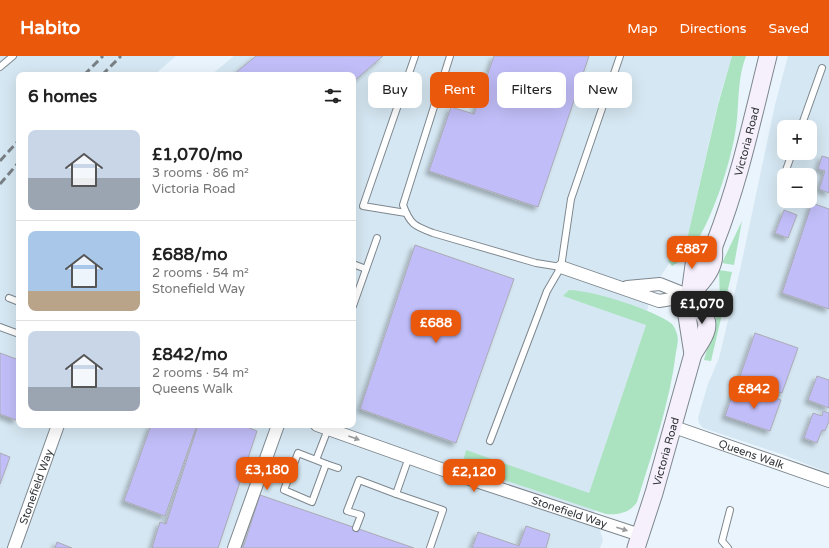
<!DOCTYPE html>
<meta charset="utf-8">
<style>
body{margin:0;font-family:"Varela Round",sans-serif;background:#f2f2f2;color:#222;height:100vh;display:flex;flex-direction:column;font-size:15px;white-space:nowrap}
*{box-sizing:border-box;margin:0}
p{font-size:13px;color:#767676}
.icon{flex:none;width:22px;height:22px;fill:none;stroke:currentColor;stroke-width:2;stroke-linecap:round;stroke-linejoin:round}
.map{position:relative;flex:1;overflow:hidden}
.panel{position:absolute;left:16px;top:16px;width:340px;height:356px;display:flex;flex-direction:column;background:#fff;border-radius:8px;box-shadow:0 4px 16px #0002}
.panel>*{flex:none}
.top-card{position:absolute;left:368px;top:16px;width:380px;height:36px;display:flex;gap:8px}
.buttons{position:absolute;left:777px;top:64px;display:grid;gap:8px}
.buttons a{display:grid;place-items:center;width:40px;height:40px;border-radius:8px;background:#fff;box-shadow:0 4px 16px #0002;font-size:20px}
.price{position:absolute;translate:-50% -34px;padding:0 9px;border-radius:8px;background:#ea580c;color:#fff;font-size:13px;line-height:26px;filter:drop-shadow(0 1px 2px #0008)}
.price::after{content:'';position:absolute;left:50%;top:24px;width:12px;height:9px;margin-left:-6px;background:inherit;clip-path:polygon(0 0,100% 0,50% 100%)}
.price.on{background:#222;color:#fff}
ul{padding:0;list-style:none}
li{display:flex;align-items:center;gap:12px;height:100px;padding:0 12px}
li+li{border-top:1px solid #e0e0e0}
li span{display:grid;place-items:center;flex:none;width:112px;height:80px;border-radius:8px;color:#555}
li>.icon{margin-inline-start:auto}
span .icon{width:48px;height:48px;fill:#fffc;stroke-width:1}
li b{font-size:17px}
h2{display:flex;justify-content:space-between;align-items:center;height:48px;padding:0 12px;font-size:17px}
.chip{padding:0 14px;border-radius:8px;background:#fff;box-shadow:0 4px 16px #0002;font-size:14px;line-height:36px}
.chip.on{background:#ea580c;color:#fff}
header{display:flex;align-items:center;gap:24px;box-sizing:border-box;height:56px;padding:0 20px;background:#ea580c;color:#fff}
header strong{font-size:19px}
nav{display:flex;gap:22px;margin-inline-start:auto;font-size:14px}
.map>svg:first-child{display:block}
.built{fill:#d5e7f2;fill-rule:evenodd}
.green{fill:#abe3c1}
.building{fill:#c1bdf8;stroke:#ababb5;filter:url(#shadow)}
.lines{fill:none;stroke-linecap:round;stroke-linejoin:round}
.lane-casing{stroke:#7e878e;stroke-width:8}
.street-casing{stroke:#7e878e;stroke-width:14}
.secondary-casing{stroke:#7e878e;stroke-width:19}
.lane{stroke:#fff;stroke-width:6}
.street{stroke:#fff;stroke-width:12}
.secondary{stroke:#f6effc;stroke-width:17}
.rail{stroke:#798085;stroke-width:3;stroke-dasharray:8 4;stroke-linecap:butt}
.oneway{fill:#989a9b}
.labels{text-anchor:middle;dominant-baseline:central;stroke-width:3;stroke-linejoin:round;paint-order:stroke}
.street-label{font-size:11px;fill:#303437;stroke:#e9f4fc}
</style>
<header>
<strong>Habito</strong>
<nav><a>Map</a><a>Directions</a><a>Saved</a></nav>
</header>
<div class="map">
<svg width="829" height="492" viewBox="0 0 829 492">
<defs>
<filter id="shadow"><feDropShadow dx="-3.5" dy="3.5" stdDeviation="2" flood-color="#0004"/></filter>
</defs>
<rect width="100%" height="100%" fill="#e9f4fc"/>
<!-- built -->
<g class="built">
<polygon points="0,0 176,0 154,19 19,19 19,369 353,369 353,19 211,19 234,0 732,0 718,47 688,179 649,238 646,269 589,437 603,484 600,492 0,492"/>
<path d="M788,0H829V417L781,398L703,372L699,367L698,362L708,328L719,302L739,219L775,49ZM784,71H810V97H784ZM784,119H810V145H784Z"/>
</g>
<!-- green -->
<g class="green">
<path d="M732,0H746C738,21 739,41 737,63C734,98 714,160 694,190C688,198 681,205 672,210L668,205L683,190L688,179L718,49Z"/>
<polygon points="742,165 734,209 722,207"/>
<polygon points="719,214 732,216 711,305 704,304 720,248"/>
<path d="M569,234C591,234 655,254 672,268C674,270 676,275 677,278C679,283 677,291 676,296C670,347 652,397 637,446C630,457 618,459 606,458L462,410L466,394L589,437L646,269L563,240Z"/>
</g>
<!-- building -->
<g class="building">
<polygon points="256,0 383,0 353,26 353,19 233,19"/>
<polygon points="494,0 589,0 538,151 429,115 451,51 474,58"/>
<polygon points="822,100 829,102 829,137 819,133 825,115 818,113"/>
<polygon points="812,147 829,153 829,253 782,237"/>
<polygon points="784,154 797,159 788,182 775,177"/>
<polygon points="415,189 514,223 456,387 360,353"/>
<polygon points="755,277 798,292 782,337 739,323"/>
<polygon points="0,297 19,304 19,355 16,364 0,358"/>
<polygon points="817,320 829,324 829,352 808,344"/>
<polygon points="758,335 781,344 770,375 725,360 733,337 755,345"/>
<polygon points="823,355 829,357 829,365 825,375 822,374 817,387 804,382 813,357 822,360"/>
<polygon points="151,369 197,369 165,460 124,445"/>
<polygon points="198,369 242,369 257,375 218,492 152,492 160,466 166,468"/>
<polygon points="0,397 10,401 0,428"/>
<polygon points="260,439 414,492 243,492"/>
<polygon points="526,470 550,478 546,492 472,492 478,476 519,490"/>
<polygon points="57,486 72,492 55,492"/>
</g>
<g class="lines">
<defs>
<g id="lane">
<path d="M450,0L403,149C410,168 414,170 433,177L536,207L561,211"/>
<polyline points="0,11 13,0"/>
<polyline points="801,71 822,12"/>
<polyline points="785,117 792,97"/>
<polyline points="406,157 363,150 415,0"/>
<polyline points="353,208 366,213"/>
<polyline points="9,242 19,246"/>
<polyline points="353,250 377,182"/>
<polyline points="0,271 19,278"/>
<polyline points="490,385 547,235 561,211 571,143 620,0"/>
<polyline points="409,401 396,438 443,454 430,492"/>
<polyline points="316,404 326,408 312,446 284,434 298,397 316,404 328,373"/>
<polyline points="326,408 338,412"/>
<polyline points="356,472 361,459 347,455 359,424 396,438"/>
<polyline points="728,492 722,485 730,454"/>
</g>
<g id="street">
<polyline points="561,211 659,245 690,240"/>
<polyline points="627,231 660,228 690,240"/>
<path id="s1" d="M317,369L455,418L640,479"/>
<path id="s2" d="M674,371L829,425"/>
<path id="s3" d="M14,492L58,369"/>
<polyline points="234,492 278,369"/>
</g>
<g id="secondary">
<path id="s4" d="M690,240C698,229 710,219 713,205C715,199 712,193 715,187C739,126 752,64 768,0"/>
<polyline points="693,298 687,260 694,209 705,196 713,192"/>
<path id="s5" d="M636,492L654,437L693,298C712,269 712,267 690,240"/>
</g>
</defs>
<!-- lane casing -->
<use href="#lane" class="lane-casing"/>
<!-- street casing -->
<use href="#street" class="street-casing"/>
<!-- secondary casing -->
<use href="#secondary" class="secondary-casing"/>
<!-- lane -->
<use href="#lane" class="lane"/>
<!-- street -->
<use href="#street" class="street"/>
<!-- secondary -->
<use href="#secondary" class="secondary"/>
<!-- rail -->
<g class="rail">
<polyline points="84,19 103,0"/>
<polyline points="102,19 121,0"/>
<polyline points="0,105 19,84"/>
<polyline points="0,128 19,106"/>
</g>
</g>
<!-- one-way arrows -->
<defs><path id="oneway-solid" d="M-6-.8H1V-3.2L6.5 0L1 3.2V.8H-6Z"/></defs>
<g class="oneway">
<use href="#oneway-solid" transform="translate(354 382) rotate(20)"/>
<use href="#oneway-solid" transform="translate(622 473) rotate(18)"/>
</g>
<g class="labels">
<!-- street labels -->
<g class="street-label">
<text stroke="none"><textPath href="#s4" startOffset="167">Victoria Road</textPath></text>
<text stroke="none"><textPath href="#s5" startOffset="101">Victoria Road</textPath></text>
<text stroke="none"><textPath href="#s2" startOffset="82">Queens Walk</textPath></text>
<text stroke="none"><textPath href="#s3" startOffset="65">Stonefield Way</textPath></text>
<text stroke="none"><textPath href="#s1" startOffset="267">Stonefield Way</textPath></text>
</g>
</g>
</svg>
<div class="buttons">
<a>+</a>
<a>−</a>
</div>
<b class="price" style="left:692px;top:214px">£887</b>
<b class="price on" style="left:702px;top:269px">£1,070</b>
<b class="price" style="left:436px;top:288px">£688</b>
<b class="price" style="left:754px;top:354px">£842</b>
<b class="price" style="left:267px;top:435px">£3,180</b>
<b class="price" style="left:474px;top:437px">£2,120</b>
<div class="top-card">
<a class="chip">Buy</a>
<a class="chip on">Rent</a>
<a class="chip">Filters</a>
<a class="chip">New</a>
</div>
<section class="panel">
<h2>6 homes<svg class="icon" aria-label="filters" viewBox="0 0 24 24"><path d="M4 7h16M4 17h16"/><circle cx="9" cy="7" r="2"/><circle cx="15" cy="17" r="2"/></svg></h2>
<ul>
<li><span style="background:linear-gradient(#c9d6e8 60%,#9aa5b1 0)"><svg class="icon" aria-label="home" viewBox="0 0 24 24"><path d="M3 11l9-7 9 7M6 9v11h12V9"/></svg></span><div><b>£1,070/mo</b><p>3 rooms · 86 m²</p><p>Victoria Road</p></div></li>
<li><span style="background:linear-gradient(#a9c7e8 75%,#b9a48a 0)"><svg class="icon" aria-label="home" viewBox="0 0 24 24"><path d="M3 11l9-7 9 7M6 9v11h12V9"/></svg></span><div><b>£688/mo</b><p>2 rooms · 54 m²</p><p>Stonefield Way</p></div></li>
<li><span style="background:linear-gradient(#c9d6e8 70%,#9aa5b1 0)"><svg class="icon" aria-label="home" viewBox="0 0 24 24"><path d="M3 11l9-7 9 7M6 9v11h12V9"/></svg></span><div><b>£842/mo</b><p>2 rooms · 54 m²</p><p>Queens Walk</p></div></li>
</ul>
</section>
</div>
